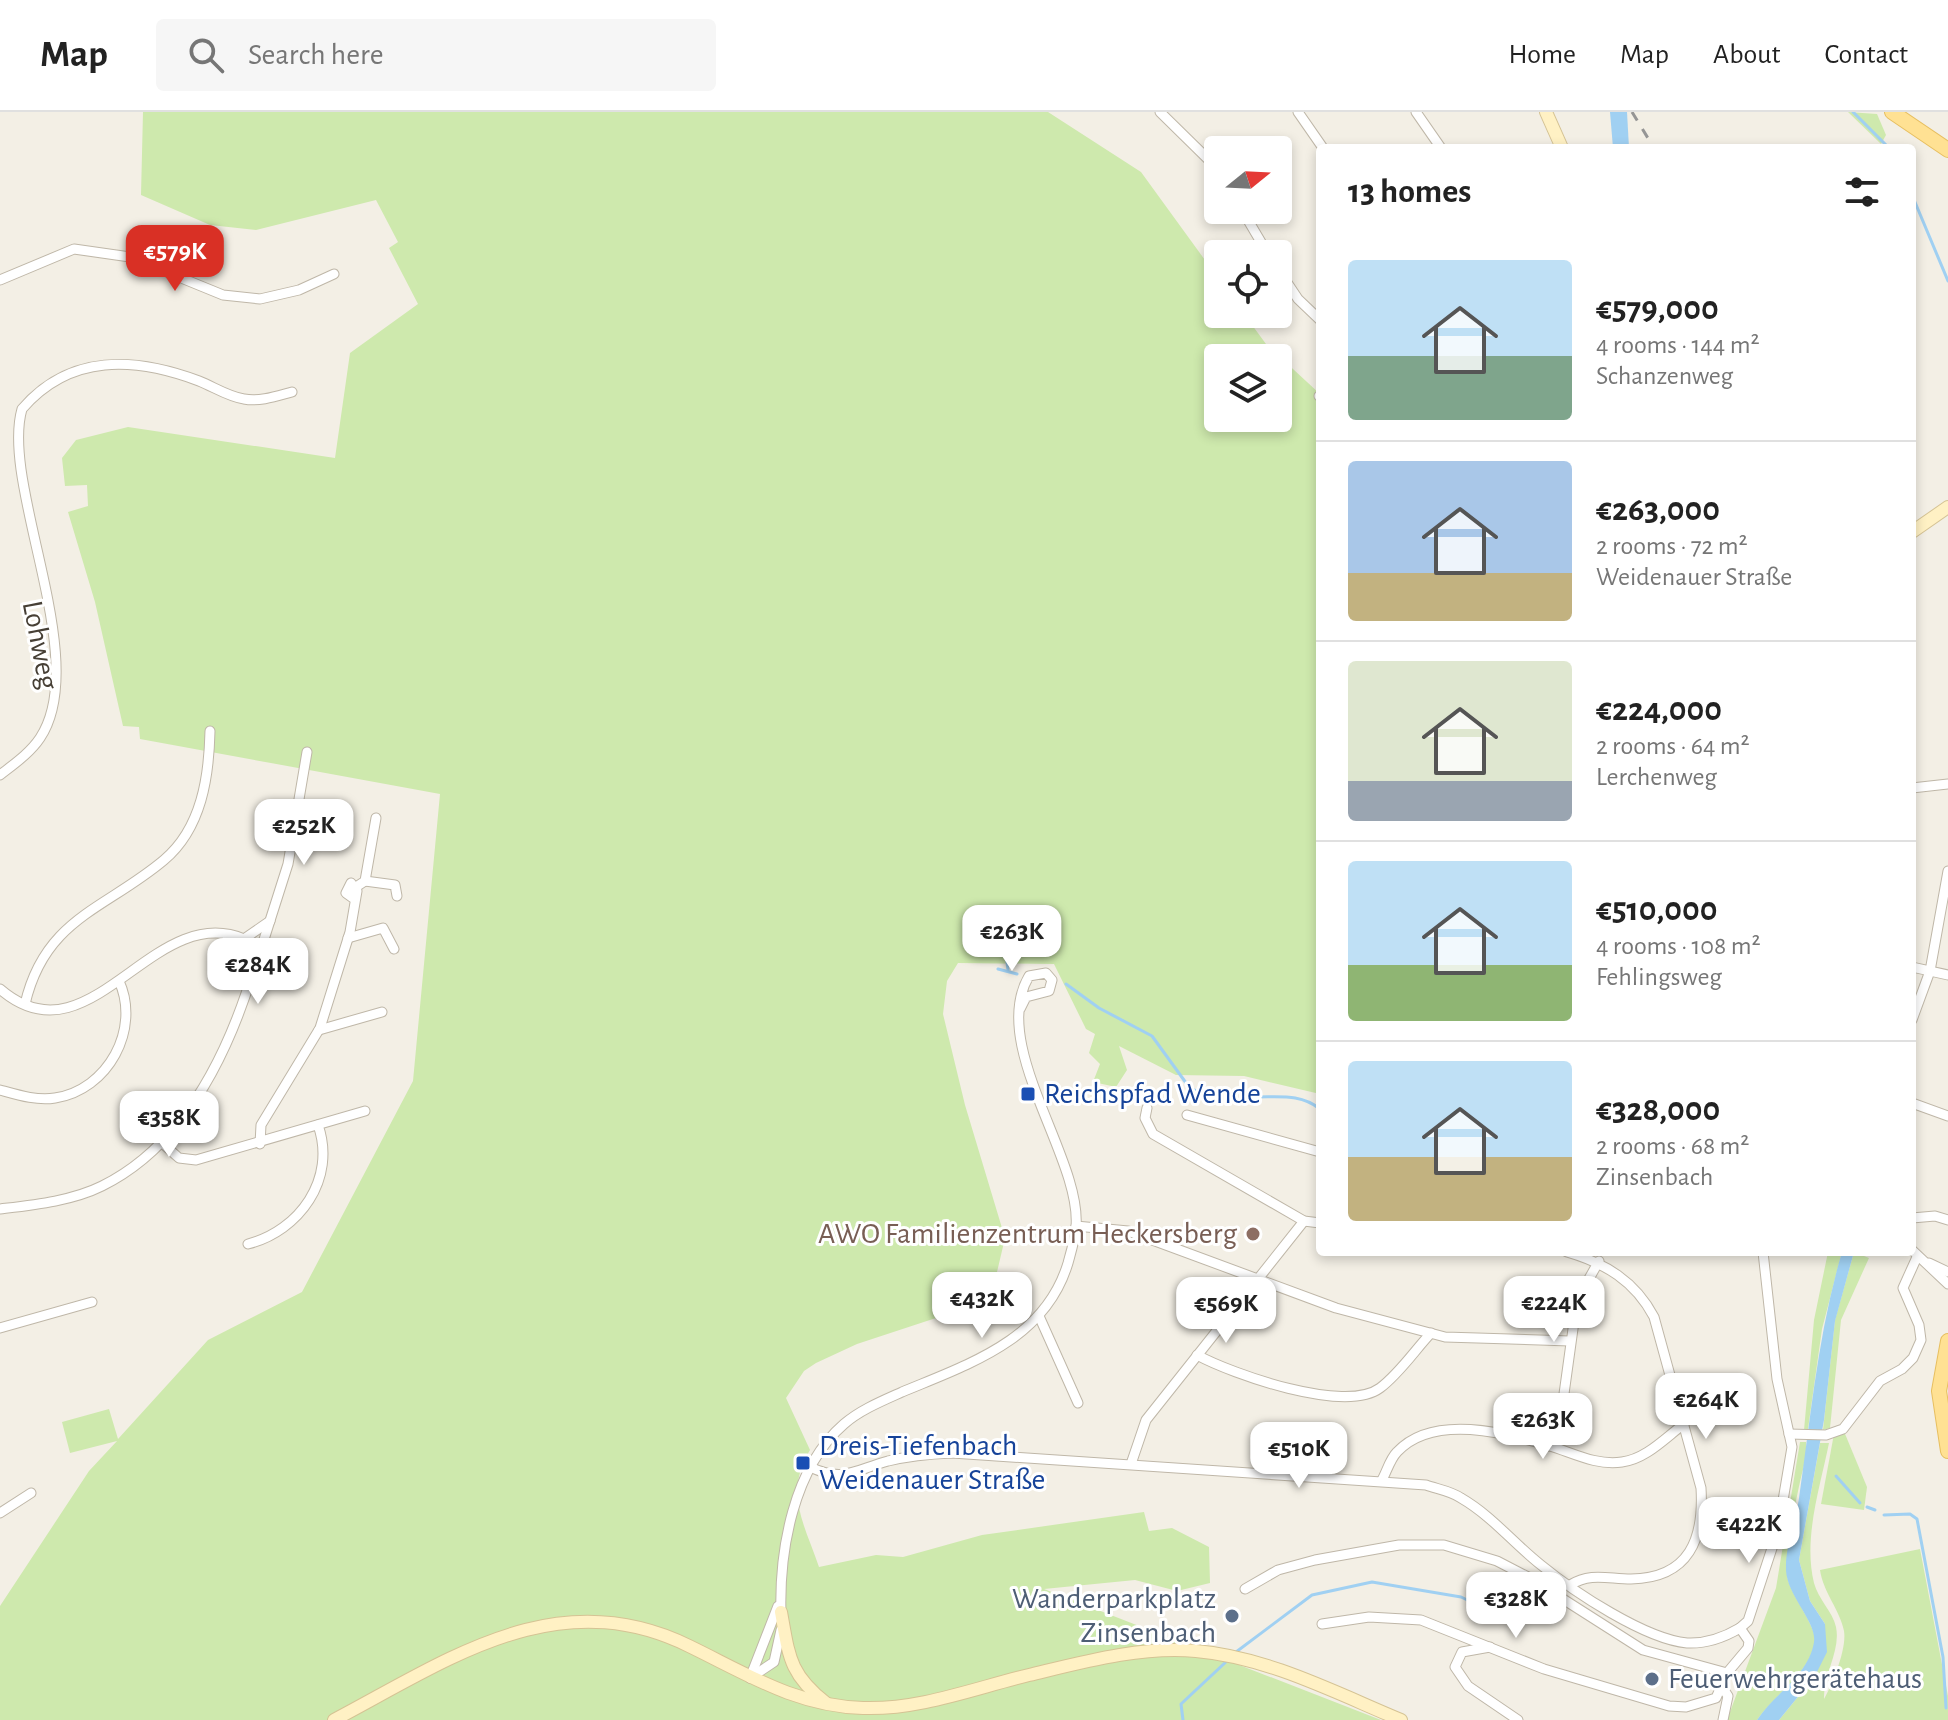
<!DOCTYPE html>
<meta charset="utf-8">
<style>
body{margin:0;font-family:"Alegreya Sans",sans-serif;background:#f6f6f6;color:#222;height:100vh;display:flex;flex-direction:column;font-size:30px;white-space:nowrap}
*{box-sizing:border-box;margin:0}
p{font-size:26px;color:#767676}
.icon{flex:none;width:44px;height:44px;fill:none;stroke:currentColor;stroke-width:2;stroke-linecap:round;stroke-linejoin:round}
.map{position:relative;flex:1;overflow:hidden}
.side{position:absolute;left:1316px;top:32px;width:600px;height:1112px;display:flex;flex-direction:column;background:#fff;border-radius:8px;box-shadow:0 4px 12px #0003}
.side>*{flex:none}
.needle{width:52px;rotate:72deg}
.tools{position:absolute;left:1204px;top:24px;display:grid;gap:16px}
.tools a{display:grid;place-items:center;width:88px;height:88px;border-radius:8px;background:#fff;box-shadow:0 4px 12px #0003;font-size:40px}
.price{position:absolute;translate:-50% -68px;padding:0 18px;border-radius:16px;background:#fff;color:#222;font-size:26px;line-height:52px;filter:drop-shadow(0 2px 4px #0008)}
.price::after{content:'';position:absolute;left:50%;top:48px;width:24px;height:18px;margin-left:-12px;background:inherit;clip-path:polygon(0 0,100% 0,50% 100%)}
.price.active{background:#d93025;color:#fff}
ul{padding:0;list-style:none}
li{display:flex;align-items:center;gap:24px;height:200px;padding:0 32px}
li+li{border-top:2px solid #e0e0e0}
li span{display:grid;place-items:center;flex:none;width:224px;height:160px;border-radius:8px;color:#555}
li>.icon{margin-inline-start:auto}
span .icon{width:96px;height:96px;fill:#fffc;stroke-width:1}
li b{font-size:34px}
h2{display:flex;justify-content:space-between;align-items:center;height:96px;padding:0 32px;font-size:34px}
header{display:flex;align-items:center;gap:48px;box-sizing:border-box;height:112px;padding:0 40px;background:#fff;border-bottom:2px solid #e0e0e0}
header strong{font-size:38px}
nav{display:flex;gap:44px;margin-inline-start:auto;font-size:28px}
.search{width:560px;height:72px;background:#f6f6f6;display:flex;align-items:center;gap:20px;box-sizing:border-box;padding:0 28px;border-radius:8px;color:#767676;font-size:30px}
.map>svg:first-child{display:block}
.green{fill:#cee9ad;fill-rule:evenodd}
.water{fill:#a0d0f2}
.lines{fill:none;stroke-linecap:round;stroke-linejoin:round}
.stream{stroke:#a0d0f2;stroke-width:3}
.street-casing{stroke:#bfb7a8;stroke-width:11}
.secondary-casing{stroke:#d5c394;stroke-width:14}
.primary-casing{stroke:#e7bf60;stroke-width:16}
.street{stroke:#fff;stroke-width:9}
.secondary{stroke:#fff1c4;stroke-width:12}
.primary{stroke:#ffe193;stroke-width:14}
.rail{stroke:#959595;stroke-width:3;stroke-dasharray:10 10;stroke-linecap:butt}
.transit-dot{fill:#1a4fb4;stroke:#fff;stroke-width:3}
.education-dot{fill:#8d6e63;stroke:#fff;stroke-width:3}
.service-dot{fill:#5c6f8a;stroke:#fff;stroke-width:3}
.labels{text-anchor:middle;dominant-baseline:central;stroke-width:6;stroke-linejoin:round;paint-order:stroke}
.street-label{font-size:30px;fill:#463f35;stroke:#fff}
.transit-label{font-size:30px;fill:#164399;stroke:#fff;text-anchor:start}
.education-label{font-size:30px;fill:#785e54;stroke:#fff;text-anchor:end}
.service-label{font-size:30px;fill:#4e5e75;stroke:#fff;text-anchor:end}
</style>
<header>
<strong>Map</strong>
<div class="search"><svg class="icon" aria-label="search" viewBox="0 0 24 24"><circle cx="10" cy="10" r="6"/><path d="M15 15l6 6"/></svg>Search here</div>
<nav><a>Home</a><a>Map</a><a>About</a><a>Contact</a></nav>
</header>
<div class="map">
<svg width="1948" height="1608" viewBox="0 0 1948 1608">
<rect width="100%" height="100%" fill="#f3efe5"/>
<!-- green -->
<g class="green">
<path d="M143,0H1048L1141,60L1218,166V202H1244L1266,232L1320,282V982L1244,964L1176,963L1119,934L1127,958L1116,975L1093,970L1100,952L1089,941L1095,922L1086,917L1054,852L958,851L947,869L943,902L965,993L1005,1126L993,1177L939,1205L857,1232L816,1251L804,1259L786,1286L810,1338C784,1381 804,1411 819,1455L876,1443L903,1445L982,1423L1144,1400L1149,1419L1172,1416L1209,1435L1210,1471L1177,1479L1135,1468L1044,1477L1381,1608H0V1494L89,1359L117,1329L70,1341L62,1310L109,1297L118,1327L208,1228L302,1180L413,969L440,682L140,627L139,615L123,614L95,490L68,400L88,394L87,373L65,374L62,346L76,328L128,315L335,346L350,241L418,192L389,136L398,130L376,88L256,118L210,113L141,83ZM1218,246H1278V306H1218Z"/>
<polygon points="1848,0 1877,2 1886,23 1881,32"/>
<polygon points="1828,1140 1842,1140 1822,1217 1808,1317 1804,1318 1814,1208"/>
<polygon points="1854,1140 1869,1146 1841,1208 1830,1316 1823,1318 1835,1208"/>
<polygon points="1843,1317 1867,1375 1864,1398 1821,1392 1834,1322"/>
<path d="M1800,1330H1806V1347C1799,1368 1783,1450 1788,1468C1793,1486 1816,1514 1815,1529C1810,1562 1774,1583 1757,1608H1727L1776,1476Z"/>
<path d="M1820,1331H1829C1820,1376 1803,1426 1814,1471C1818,1487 1833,1500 1836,1515C1841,1539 1823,1562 1824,1587C1832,1573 1847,1537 1844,1519C1840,1498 1823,1480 1820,1458L1920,1437L1948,1584V1608H1779L1815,1564L1825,1512L1810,1489L1799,1448Z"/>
</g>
<!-- water -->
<g class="water">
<polygon points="1610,0 1627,0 1629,36 1613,36"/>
<path d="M1842,1140H1854L1835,1209L1824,1308L1799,1448L1810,1489L1825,1512L1827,1540L1815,1564L1779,1608H1757C1774,1582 1809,1563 1814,1530C1817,1510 1787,1484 1786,1458C1785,1434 1796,1409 1799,1386C1811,1303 1818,1221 1842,1140Z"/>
</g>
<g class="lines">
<!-- stream -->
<g class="stream">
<polyline points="1853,0 1889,36"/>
<polyline points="1912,83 1948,169"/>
<polyline points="1003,819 1008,858"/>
<polyline points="998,857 1017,862"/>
<polyline points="1066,872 1099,896 1152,924 1189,975 1204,983"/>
<path d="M1257,985C1282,985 1301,982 1320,997"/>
<polyline points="1836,1364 1860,1391"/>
<polyline points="1867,1395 1875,1398"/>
<polyline points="1884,1403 1910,1402 1917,1407 1943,1545 1946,1596"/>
<polyline points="1236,1540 1312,1483 1372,1470 1461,1485 1501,1504 1536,1504"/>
<polyline points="1183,1608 1181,1592 1228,1548"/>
</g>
<defs>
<g id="street">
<polyline points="1160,0 1218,57"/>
<polyline points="1298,0 1323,36"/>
<polyline points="1416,0 1441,36"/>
<polyline points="1242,98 1268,142"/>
<polyline points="1278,157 1298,187 1320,208"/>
<polyline points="0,168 74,137 130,145 223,183 260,187 299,178 334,162"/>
<polyline points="1319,284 1320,284"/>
<path d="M0,663C14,652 30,641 40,626C92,548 0,373 22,297C70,241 135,245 199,269C214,275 229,285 244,287C260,290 277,284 292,280"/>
<polyline points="1912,676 1948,672"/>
<polyline points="365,769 395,773 397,784"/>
<polyline points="356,775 365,769 376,706"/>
<polyline points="348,826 383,816 394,837"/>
<polyline points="244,827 270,809"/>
<polyline points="254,843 260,840 288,752 307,640"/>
<polyline points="1912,855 1948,863"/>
<path d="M0,877C90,955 152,788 244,827L255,853C230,938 185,1033 102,1074C72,1089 33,1093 0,1097"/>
<path d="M25,892C45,806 106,797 164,748C202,716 209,664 210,619"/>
<polyline points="1912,908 1930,859 1948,759"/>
<polyline points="319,918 382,900"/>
<path d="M0,978C18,983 37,989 55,986C108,978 141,917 119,869"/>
<polyline points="1912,991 1948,1004"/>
<polyline points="1147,996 1145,1006 1153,1022 1304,1109 1320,1111"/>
<polyline points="1187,1003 1320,1040"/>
<polyline points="162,1031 179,1046 196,1048 365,999"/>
<polyline points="260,1032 261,1013 320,916 350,820 357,779 351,771 346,781 353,786"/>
<polyline points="1912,1106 1935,1104 1948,1108"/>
<polyline points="1076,1114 1128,1119 1336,1196 1445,1225 1570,1229"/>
<path d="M248,1132C299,1119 337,1067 318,1013"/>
<polyline points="1912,1138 1948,1172"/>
<path d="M1567,1140C1605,1151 1635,1169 1654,1205L1701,1376C1704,1426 1690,1466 1631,1467C1608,1467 1591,1460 1570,1473"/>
<polyline points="1929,1151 1948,1160"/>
<polyline points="1039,1204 1078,1291"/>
<polyline points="0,1216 92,1190"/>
<path d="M1197,1243C1232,1262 1345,1302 1380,1276C1399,1262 1415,1238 1431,1221"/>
<polyline points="1789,1322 1826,1323 1843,1317 1880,1269 1902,1257 1913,1246 1921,1228 1919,1213 1903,1176 1917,1145"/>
<polyline points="1548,1334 1563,1289 1577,1188 1599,1149"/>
<polyline points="1131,1352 1146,1308 1304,1109"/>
<path d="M810,1355C844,1371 855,1358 888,1349C909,1344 930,1342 952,1341L1426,1373C1437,1377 1451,1379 1461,1386C1492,1404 1513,1431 1541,1453C1574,1480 1645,1527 1687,1531C1707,1532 1723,1526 1740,1516"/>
<path d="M1382,1368C1387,1359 1390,1347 1397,1340C1433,1301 1506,1321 1550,1334C1573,1341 1597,1354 1622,1350C1646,1347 1665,1326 1684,1312"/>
<polyline points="0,1401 31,1381"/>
<polyline points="1245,1477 1278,1458 1315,1448 1399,1433 1444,1433 1497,1449 1530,1466 1643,1538 1727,1561"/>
<path d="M781,1503C779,1439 793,1356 844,1312C860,1298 882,1289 902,1280C969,1252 1045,1228 1068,1151C1071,1140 1075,1127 1076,1115C1082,1046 988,933 1029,864L1046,861L1052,868L1049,879L1026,885L1020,897"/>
<polyline points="1322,1512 1369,1505 1421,1508 1544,1557 1669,1594 1686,1595 1716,1586 1727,1561 1748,1536 1749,1529 1740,1516 1748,1509 1778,1418 1792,1335 1777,1267 1763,1140"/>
<polyline points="1490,1535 1462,1540 1455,1555 1468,1574 1518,1608"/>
<polyline points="750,1566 774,1550 781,1518"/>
<polyline points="750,1566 778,1494"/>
<polyline points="1722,1575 1728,1584 1723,1608"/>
</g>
<g id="secondary">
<polyline points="1546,0 1562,36"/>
<polyline points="1912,420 1948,395"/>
<path d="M781,1500C789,1544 789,1562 826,1591"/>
<path d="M334,1608C448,1548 557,1469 689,1534C747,1562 796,1594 863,1596C919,1598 975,1576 1029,1563C1083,1550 1140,1534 1196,1539C1267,1545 1336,1581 1401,1608"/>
</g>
<g id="primary">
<polyline points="1892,0 1948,38"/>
<polyline points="1948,1229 1939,1279 1948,1339"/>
</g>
</defs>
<!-- street casing -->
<use href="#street" class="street-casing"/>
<!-- secondary casing -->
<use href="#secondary" class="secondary-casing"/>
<!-- primary casing -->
<use href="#primary" class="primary-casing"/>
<!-- street -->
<use href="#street" class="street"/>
<!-- secondary -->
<use href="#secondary" class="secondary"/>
<!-- primary -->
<use href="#primary" class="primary"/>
<!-- rail -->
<polyline class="rail" points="1632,0 1654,36"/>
</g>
<!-- markers -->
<g class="transit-dot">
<rect x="1020" y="974" width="16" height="16" rx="4"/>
<rect x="795" y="1343" width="16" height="16" rx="4"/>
</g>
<circle class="education-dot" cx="1253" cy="1122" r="8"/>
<g class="service-dot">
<circle cx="1232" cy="1504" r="8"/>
<circle cx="1652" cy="1567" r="8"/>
</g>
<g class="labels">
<!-- street labels -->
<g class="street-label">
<text transform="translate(40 533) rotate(79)">Lohweg</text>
</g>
<!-- transit labels -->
<g class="transit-label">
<text x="1044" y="982">Reichspfad Wende</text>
<text x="819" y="1334">Dreis-Tiefenbach<tspan x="819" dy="34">Weidenauer Straße</tspan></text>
</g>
<!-- education labels -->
<g class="education-label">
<text x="1237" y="1122">AWO Familienzentrum Heckersberg</text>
</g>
<!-- service labels -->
<g class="service-label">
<text x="1216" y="1487">Wanderparkplatz<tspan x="1216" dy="34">Zinsenbach</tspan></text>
<text x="1668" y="1567" text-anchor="start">Feuerwehrgerätehaus</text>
</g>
</g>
</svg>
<div class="tools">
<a><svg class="needle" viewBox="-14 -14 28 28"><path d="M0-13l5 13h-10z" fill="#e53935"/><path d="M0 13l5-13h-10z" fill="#767676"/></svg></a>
<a><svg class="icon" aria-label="locate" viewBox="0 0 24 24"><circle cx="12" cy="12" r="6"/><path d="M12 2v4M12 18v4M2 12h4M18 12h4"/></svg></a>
<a><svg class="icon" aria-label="layers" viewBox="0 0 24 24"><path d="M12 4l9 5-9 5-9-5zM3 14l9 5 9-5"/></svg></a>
</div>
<b class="price active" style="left:175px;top:181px">€579K</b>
<b class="price" style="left:304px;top:755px">€252K</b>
<b class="price" style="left:1012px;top:861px">€263K</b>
<b class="price" style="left:258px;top:894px">€284K</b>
<b class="price" style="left:169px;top:1047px">€358K</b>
<b class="price" style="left:982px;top:1228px">€432K</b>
<b class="price" style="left:1554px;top:1232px">€224K</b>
<b class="price" style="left:1226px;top:1233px">€569K</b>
<b class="price" style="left:1706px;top:1329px">€264K</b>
<b class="price" style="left:1543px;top:1349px">€263K</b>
<b class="price" style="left:1299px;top:1378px">€510K</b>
<b class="price" style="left:1749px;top:1453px">€422K</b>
<b class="price" style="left:1516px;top:1528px">€328K</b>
<section class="side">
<h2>13 homes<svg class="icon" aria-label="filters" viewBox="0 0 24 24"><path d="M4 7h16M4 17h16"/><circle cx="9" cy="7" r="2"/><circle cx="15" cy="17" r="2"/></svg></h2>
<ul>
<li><span style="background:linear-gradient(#bfe0f5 60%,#7fa58c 0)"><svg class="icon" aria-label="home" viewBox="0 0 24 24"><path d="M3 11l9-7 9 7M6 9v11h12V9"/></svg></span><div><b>€579,000</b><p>4 rooms · 144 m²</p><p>Schanzenweg</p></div></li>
<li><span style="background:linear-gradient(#a9c7e8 70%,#c2b280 0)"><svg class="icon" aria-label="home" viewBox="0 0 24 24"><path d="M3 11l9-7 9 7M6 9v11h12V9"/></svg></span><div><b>€263,000</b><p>2 rooms · 72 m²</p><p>Weidenauer Straße</p></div></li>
<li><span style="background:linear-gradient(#dfe7d0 75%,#9aa5b1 0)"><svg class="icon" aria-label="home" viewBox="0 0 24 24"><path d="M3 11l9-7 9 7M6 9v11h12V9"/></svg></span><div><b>€224,000</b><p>2 rooms · 64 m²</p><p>Lerchenweg</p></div></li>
<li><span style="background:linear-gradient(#bfe0f5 65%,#8fb573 0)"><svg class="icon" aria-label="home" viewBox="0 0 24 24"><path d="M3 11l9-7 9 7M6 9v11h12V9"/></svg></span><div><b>€510,000</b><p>4 rooms · 108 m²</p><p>Fehlingsweg</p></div></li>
<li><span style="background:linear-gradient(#bfe0f5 60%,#c2b280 0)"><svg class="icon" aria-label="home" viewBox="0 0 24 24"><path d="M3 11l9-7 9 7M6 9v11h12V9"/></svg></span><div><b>€328,000</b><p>2 rooms · 68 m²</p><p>Zinsenbach</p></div></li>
</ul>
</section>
</div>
